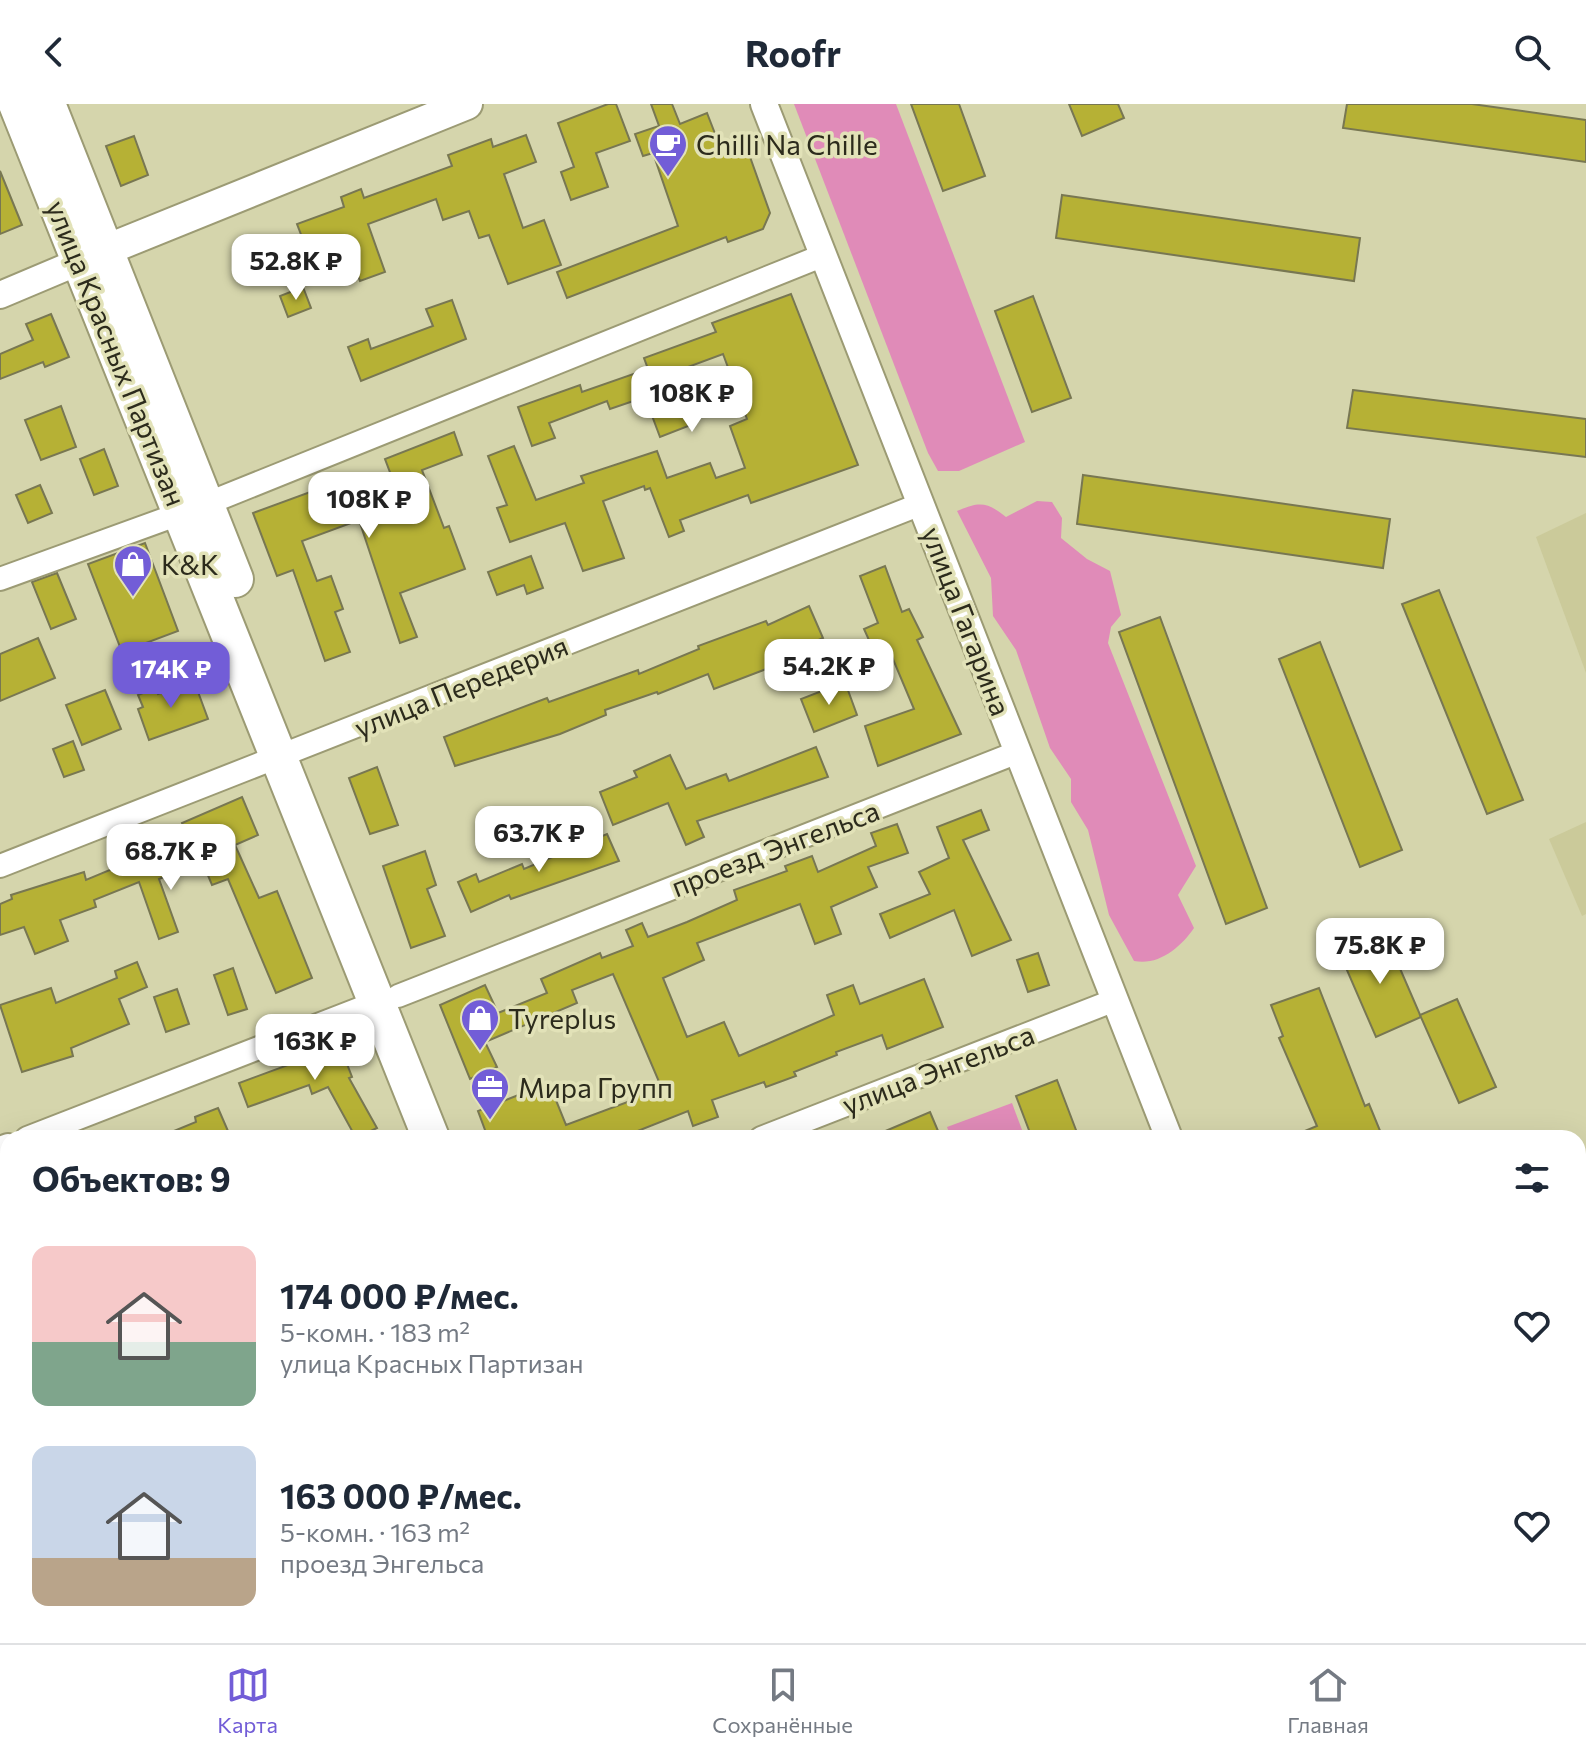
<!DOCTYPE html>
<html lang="ru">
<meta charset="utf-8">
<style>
body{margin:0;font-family:Commissioner,sans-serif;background:#f6f6f7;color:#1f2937;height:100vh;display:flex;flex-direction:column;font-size:30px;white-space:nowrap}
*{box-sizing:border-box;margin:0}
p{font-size:26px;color:#747a83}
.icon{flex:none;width:44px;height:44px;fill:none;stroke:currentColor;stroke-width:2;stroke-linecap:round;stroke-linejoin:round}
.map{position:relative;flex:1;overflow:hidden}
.sheet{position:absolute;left:0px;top:1026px;width:1586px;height:514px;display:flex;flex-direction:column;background:#fff;border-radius:24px 24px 0 0;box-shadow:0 8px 32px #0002}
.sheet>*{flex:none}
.price{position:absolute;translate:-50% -68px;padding:0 18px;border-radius:16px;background:#fff;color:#222;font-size:26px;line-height:52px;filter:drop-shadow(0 2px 4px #0008)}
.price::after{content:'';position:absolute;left:50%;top:48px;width:24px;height:18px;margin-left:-12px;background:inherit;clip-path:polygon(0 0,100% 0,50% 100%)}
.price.current{background:#725dd7;color:#fff}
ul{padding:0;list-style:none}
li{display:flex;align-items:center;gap:24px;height:200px;padding:0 32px}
li span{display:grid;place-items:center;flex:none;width:224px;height:160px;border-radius:16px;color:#555}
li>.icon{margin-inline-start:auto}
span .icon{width:96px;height:96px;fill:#fffc;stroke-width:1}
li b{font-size:34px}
h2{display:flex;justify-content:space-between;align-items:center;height:96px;padding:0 32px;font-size:34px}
header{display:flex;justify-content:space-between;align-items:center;height:104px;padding:0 32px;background:#fff;font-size:36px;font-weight:700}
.menu{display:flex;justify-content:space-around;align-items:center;height:112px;border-top:2px solid #e0e1e3;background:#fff;font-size:22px;color:#747a83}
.menu a{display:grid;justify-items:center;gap:4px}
.menu .current{color:#725dd7}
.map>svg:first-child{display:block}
.built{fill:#cbca9a}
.green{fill:#e08bb8}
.building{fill:#b6b135;stroke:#787752;stroke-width:2}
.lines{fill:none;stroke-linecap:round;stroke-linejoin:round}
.minor-casing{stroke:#9c9b74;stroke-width:26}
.tertiary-casing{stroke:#9c9b74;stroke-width:30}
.secondary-casing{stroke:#9c9b74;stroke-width:34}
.trunk-casing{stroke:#9c9b74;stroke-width:40}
.minor{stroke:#fff;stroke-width:22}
.tertiary{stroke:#fff;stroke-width:26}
.secondary{stroke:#fff;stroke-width:30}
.trunk{stroke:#fff;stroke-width:36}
.labels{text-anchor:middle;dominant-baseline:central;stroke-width:7;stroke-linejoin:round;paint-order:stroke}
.poi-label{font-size:28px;fill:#2c2b1c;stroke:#e2e2b8;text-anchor:start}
.street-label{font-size:28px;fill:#2c2b1c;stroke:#e2e2b8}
</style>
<header><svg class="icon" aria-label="back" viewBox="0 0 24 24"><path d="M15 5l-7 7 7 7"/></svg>Roofr<svg class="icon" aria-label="search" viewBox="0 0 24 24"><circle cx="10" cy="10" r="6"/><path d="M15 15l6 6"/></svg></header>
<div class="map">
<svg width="1586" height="1539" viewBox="0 0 1586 1539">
<rect width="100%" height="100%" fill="#d5d5ac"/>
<!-- built -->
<g class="built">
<polygon points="1586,409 1586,569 1536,433"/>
<polygon points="1586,718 1586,810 1582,812 1549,735"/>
</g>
<!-- green -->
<g class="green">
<polygon points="794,0 896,0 1025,338 959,367 938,367 928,349"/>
<path d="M1037,397L1052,398L1062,414L1061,434L1087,455L1110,467L1121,511L1111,523L1108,539L1196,762L1178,791L1194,824C1181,843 1159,862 1134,857L1109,811L1088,726L1071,698V675L1050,644L1016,546L993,512L991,474L957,407C980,397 987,398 1006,413Z"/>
<polygon points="1012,999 1025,1034 951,1034 947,1023"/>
<polygon points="1586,1213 1586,1276 1578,1259 1578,1216"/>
</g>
<!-- building -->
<g class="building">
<polygon points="608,0 616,0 630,37 596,49 608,83 571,96 561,68 574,63 558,19"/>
<polygon points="651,0 672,0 680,20 707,9 721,45 744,36 770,109 763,125 728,138 726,133 567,194 557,168 678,122 653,49 643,52 635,30 659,22"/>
<polygon points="911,0 959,0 985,72 943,87"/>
<polygon points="1069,0 1118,0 1124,14 1082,32"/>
<polygon points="1347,0 1472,0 1586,16 1586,58 1343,24"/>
<polygon points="526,31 536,58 504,70 523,124 544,116 561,161 508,180 489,131 479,134 469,107 443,116 436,95 368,120 385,168 360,177 343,132 307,146 297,120 344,103 341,93 361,85 364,94 452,62 448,51 491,35 493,43"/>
<polygon points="134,32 148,71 121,82 106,42"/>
<polygon points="0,67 22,121 0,130"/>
<polygon points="1062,91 1360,134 1354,177 1056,134"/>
<polygon points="303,183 311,204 288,213 280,192"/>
<polygon points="791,190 858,361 751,399 748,391 680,416 684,427 669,433 650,384 645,386 644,382 603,397 624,454 583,467 565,419 510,438 497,404 507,401 488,352 514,342 536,396 584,379 581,372 657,347 667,374 710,359 716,374 745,364 730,322 747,315 723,250 677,267 696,319 660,333 645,293 610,305 607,297 549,319 555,334 532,342 518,303 580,281 582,288 648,265 644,254 716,228 712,219"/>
<polygon points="1033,192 1071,294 1032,308 995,207"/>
<polygon points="452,196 466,235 361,277 348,243 368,235 371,245 433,222 426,205"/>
<polygon points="51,210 69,253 45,263 43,258 0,275 0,250 33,236 26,220"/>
<polygon points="1353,286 1586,315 1586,353 1347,324"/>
<polygon points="61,302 76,343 41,356 25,316"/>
<polygon points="454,328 462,351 422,366 444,424 449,422 465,465 400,489 417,533 400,539 359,416 302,437 317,477 331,472 343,505 335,508 350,548 325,557 293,466 277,472 253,409 332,380 339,399 394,379 385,355"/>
<polygon points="104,345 118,382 94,391 80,355"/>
<polygon points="1083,371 1390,415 1383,464 1077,420"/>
<polygon points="40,381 52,409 28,419 16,391"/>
<polygon points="145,439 178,527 122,548 88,460"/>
<polygon points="531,452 543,484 527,490 524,481 497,491 488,468"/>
<polygon points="885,462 902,508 909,505 923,533 917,536 961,630 878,662 865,622 914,605 890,548 877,554 864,525 878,519 860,472"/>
<polygon points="57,469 76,515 51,525 32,478"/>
<polygon points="1439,486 1523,696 1487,710 1402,500"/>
<polygon points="809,502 823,534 780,553 782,559 714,585 708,570 658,590 657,588 605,606 606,611 560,630 455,662 444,633 547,594 549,598 638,566 639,570 699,545 698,542 766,517 768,521"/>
<polygon points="1160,513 1267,804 1226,820 1119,528"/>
<polygon points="38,534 55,574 0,597 0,550"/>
<polygon points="1320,538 1402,746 1360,763 1279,555"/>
<polygon points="194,577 208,615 149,636 138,605 143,603 138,591 155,584 158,590"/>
<polygon points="845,578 857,611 814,628 801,595"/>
<polygon points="105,586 121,625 82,641 66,601"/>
<polygon points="73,637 84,666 64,673 53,645"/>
<polygon points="816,643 828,673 697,717 704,733 686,741 668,699 613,721 600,688 637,673 634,667 670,651 686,685 726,670 729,677"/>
<polygon points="377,663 398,721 370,730 349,674"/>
<polygon points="242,693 258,731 235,741 259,794 277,787 312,874 276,889 228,775 212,781 202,757 159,775 178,828 159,835 139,778 94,796 96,803 60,816 68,837 35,850 24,823 0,831 0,800 12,795 11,791 84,768 86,776 134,756 130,746 185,726 182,719"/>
<polygon points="981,706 989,726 963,736 1011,836 972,852 954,806 890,834 880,810 930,790 919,768 949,754 937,723"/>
<polygon points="897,720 908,749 868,763 877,783 831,803 841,830 815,840 800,800 697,839 704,856 663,874 687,933 724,918 739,952 834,911 827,891 853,881 860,900 924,875 943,923 887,945 882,931 836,948 837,951 794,968 796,972 766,983 764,978 712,996 718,1013 693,1022 688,1007 620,1034 488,1034 478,1007 549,979 566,1021 633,996 631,992 660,980 613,870 572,886 577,899 485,938 497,963 470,975 440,901 485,881 498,909 547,889 541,875 600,849 602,854 633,842 626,826 642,819 648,833 687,818 737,796 734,786 787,767 785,762 812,752 818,768 876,742 871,729"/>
<polygon points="607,730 619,757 511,795 509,791 471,808 458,778 476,770 479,778 522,760 524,765"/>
<polygon points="425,747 436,781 427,785 445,832 411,844 383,762"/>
<polygon points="1385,830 1421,913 1376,933 1340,850"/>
<polygon points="1038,849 1049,881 1028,888 1017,856"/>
<polygon points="137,858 147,883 119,895 129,920 71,944 73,952 22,968 0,901 51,884 56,899 117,874 115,867"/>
<polygon points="233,864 247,905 228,911 214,871"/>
<polygon points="1319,884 1365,1002 1369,1000 1383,1034 1288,1034 1317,1022 1279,934 1283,932 1271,901"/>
<polygon points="177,885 189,920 166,928 154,893"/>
<polygon points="1457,895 1496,983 1459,999 1420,911"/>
<polygon points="335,929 352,973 349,974 377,1024 356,1034 328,983 312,990 309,981 248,1003 239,979 299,957 295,945"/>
<polygon points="1057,976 1079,1034 1032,1034 1016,992"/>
<polygon points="218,1004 231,1034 157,1034 196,1018 195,1013"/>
<polygon points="930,1008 941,1034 869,1034"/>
</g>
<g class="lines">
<defs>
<g id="minor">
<polyline points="206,400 824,151"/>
<polyline points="0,475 182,409"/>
<polyline points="0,762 921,400"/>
<polyline points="398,892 1018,648"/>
<polyline points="27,1034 377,898"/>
<polyline points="761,1034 1115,896"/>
<polyline points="0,1044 8,1041"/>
<polyline points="0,1335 8,1332"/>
<polyline points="177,1539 195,1532"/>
<polyline points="924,1539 942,1532"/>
</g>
<g id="tertiary">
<polyline points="764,0 1169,1034"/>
<polyline points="0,191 95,151"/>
<polyline points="0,1386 8,1406"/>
<polyline points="57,1532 59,1539"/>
<polyline points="1363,1532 1366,1539"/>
</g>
<polyline id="secondary" points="106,146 467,0"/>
<g id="trunk">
<polyline points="17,0 431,1034"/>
<polyline points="47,0 235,475"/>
<polyline points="626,1532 629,1539"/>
</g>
</defs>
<!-- minor casing -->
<use href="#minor" class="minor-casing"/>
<!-- tertiary casing -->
<use href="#tertiary" class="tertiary-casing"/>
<!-- secondary casing -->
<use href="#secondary" class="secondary-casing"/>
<!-- trunk casing -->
<use href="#trunk" class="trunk-casing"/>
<!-- minor -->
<use href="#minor" class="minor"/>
<!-- tertiary -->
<use href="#tertiary" class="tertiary"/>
<!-- secondary -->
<use href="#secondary" class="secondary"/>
<!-- trunk -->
<use href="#trunk" class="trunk"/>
</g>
<!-- icons -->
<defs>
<symbol id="cafe-pin" viewBox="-11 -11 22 30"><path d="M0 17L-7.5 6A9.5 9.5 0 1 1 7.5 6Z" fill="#725dd7" stroke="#e2e2b8"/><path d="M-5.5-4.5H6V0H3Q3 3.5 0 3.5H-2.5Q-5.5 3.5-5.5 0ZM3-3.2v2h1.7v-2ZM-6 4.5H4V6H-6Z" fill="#fff"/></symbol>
<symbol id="shop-pin" viewBox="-11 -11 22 30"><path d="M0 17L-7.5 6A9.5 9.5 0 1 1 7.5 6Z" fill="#725dd7" stroke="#e2e2b8"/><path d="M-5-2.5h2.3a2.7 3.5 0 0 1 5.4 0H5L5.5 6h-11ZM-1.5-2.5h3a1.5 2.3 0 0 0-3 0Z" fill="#fff"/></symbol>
<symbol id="office-pin" viewBox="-11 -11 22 30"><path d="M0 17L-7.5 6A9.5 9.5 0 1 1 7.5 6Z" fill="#725dd7" stroke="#e2e2b8"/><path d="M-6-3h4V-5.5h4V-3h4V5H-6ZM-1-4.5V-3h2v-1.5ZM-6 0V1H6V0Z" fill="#fff"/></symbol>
</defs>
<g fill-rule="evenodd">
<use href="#cafe-pin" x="646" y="18" width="44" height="60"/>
<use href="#shop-pin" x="111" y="438" width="44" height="60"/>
<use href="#shop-pin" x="458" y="892" width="44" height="60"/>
<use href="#office-pin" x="468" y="961" width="44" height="60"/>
</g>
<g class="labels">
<!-- poi labels -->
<g class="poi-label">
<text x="696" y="40">Chilli Na Chille</text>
<text x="161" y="460">K&amp;K</text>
<text x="508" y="914">Tyreplus</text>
<text x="518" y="983">Мира Групп</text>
</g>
<!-- street labels -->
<g class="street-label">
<text transform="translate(117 249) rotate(68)">улица Красных Партизан</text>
<text transform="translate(967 517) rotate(69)">улица Гагарина</text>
<text transform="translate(461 582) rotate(-22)">улица Передерия</text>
<text transform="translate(775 744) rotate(-21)">проезд Энгельса</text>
<text transform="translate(938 965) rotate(-21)">улица Энгельса</text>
</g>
</g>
</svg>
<b class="price" style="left:296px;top:198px">52.8K ₽</b>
<b class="price" style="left:692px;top:330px">108K ₽</b>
<b class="price" style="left:369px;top:436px">108K ₽</b>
<b class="price" style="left:829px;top:603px">54.2K ₽</b>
<b class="price current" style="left:171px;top:606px">174K ₽</b>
<b class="price" style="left:539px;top:770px">63.7K ₽</b>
<b class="price" style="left:171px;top:788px">68.7K ₽</b>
<b class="price" style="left:1380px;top:882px">75.8K ₽</b>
<b class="price" style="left:315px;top:978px">163K ₽</b>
<section class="sheet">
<h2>Объектов: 9<svg class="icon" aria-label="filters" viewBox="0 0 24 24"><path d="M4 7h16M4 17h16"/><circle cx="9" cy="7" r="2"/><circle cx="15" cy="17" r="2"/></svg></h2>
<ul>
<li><span style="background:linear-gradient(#f6c9c9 60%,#7fa58c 0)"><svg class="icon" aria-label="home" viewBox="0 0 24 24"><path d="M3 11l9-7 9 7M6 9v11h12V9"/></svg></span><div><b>174 000 ₽/мес.</b><p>5-комн. · 183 m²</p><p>улица Красных Партизан</p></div><svg class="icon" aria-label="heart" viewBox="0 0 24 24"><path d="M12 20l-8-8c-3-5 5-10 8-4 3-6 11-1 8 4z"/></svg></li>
<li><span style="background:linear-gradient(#c9d6e8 70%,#b9a48a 0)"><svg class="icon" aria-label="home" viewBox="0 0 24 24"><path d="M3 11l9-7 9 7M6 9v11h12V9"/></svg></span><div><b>163 000 ₽/мес.</b><p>5-комн. · 163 m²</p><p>проезд Энгельса</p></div><svg class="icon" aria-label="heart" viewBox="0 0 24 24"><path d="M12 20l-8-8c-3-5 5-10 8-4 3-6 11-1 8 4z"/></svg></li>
</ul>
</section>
</div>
<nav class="menu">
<a class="current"><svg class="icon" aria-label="map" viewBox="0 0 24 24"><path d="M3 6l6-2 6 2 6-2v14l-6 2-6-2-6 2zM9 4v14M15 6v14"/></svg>Карта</a>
<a><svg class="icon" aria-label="saved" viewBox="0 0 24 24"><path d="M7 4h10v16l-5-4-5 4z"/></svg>Сохранённые</a>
<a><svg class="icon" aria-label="home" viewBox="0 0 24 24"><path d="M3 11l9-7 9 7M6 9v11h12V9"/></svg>Главная</a>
</nav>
